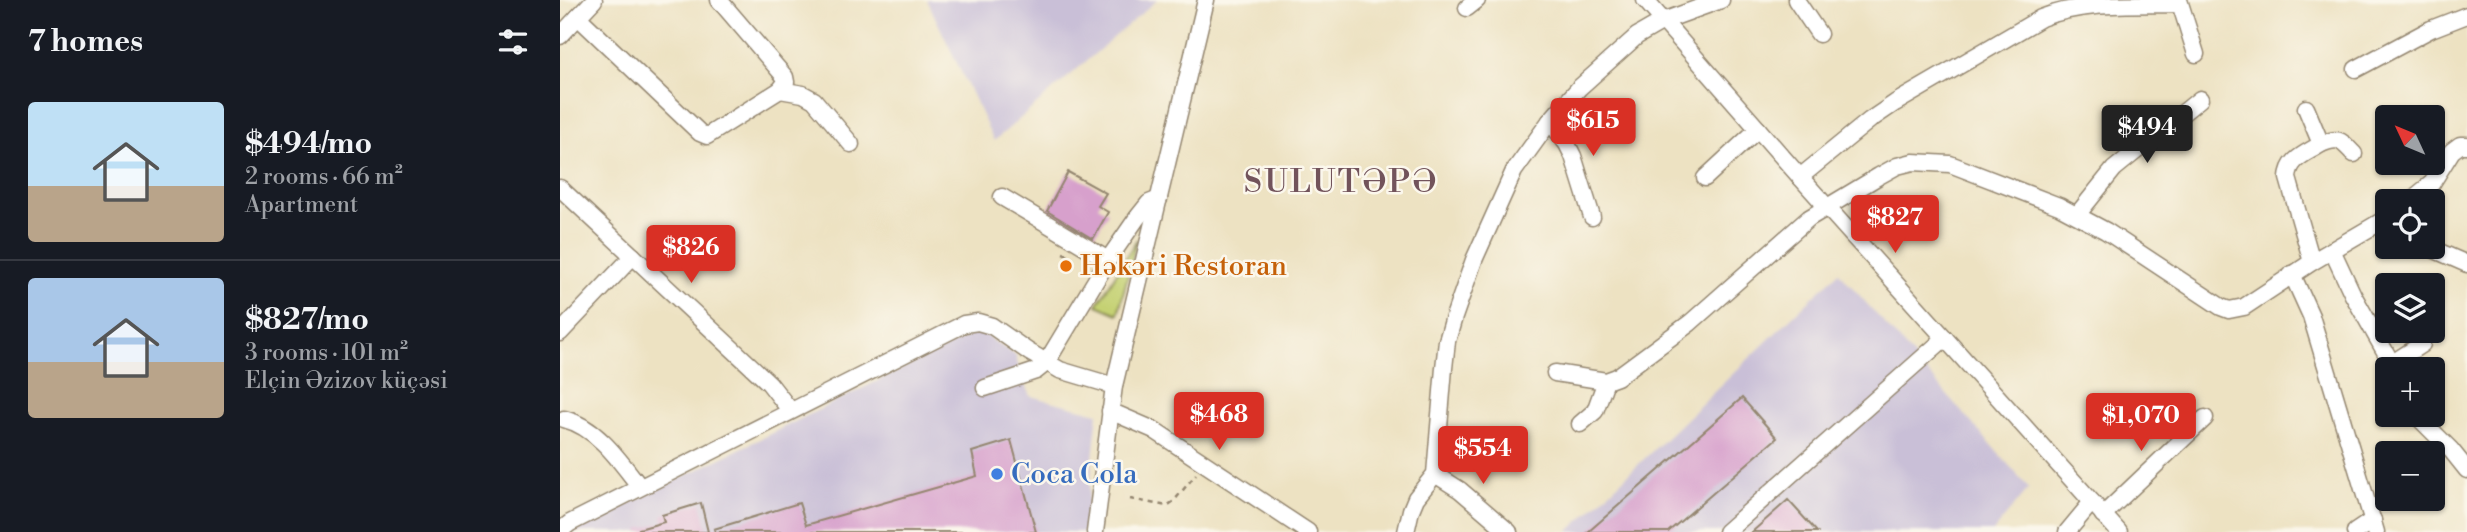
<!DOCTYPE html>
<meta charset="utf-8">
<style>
body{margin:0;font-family:"Libre Bodoni",serif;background:#20242c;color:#f1f3f6;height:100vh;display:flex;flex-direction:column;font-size:26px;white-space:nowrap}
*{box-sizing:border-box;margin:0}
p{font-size:23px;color:#9ea1a6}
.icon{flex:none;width:38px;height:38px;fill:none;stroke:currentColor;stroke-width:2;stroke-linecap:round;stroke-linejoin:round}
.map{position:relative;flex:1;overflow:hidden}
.panel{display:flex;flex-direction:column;background:#171b24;width:560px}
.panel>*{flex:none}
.needle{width:46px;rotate:314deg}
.buttons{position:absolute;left:1815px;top:105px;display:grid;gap:14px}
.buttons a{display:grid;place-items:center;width:70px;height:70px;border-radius:7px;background:#171b24;box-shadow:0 2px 5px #0004;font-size:35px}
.price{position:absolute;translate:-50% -60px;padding:0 16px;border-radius:7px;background:#d93025;color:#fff;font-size:23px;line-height:46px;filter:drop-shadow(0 2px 4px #0008)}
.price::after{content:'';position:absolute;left:50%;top:42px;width:21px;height:16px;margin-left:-10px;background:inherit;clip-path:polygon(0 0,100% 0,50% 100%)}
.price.selected{background:#222;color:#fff}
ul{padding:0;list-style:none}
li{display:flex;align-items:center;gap:21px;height:175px;padding:0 28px}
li+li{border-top:2px solid #363941}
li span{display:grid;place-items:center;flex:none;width:196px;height:140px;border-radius:7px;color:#555}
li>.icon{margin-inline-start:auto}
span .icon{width:84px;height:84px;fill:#fffc;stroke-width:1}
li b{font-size:30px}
h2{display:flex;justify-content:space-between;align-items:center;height:84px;padding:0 28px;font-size:30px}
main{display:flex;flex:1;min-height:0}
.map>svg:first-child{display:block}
.industrial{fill:#c9bfd7}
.green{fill:#c5d173;stroke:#807e48;stroke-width:2}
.building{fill:#d7a0cc}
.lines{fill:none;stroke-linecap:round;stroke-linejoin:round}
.minor-casing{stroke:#948670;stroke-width:19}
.path{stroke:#948670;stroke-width:2.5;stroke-dasharray:5 5;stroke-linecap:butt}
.minor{stroke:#fff;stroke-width:16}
.food-dot{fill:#e8710a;stroke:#fbf7ec;stroke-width:2.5}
.shop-dot{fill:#3f7fe0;stroke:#fbf7ec;stroke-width:2.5}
.labels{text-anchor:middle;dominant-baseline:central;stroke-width:5;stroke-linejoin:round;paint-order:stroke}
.food-label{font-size:28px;fill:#c56008;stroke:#fbf7ec;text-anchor:start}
.shop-label{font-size:28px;fill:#366cbe;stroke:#fbf7ec;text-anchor:start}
.quarter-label{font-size:32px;letter-spacing:2px;fill:#72535b;stroke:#fbf7ec}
</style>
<main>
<section class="panel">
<h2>7 homes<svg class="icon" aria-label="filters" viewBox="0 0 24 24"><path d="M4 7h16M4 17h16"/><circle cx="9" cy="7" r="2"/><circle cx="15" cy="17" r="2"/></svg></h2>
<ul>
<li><span style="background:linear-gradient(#bfe0f5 60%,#b9a48a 0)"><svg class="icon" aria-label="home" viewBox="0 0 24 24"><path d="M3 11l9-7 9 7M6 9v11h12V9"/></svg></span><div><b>$494/mo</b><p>2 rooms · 66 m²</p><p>Apartment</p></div></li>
<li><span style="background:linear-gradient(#a9c7e8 60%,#b9a48a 0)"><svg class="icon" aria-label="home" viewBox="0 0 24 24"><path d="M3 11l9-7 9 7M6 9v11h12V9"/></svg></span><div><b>$827/mo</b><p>3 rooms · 101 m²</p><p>Elçin Əzizov küçəsi</p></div></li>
</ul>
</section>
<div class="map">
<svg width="1907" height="532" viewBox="0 0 1907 532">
<rect width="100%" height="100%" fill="#fbf7ec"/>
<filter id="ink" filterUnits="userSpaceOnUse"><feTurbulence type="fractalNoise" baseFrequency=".0143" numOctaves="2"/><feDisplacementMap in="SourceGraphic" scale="14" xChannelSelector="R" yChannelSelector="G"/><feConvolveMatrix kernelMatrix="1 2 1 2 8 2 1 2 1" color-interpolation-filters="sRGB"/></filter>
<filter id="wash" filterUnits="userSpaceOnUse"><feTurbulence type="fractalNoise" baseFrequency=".00686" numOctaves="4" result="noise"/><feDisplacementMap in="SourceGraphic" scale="28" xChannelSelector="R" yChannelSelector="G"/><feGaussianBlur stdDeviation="1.57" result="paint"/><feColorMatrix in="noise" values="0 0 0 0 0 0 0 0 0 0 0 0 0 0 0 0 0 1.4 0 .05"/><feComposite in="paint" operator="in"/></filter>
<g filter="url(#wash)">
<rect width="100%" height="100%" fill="#ede2c2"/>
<!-- industrial -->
<g class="industrial">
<polygon points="367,0 597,0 434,141"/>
<polygon points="1279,272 1469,488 1433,532 1008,532"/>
<polygon points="419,331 456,356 461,377 470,396 538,413 525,532 11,532"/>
</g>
<!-- green -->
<polygon class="green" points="577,239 558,314 537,305"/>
<g id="blocks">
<!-- building -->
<g class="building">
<polygon points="508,172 546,193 538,206 548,212 533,239 487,211"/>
<polygon points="1182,398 1217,438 1108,532 1028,532"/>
<polygon points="451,440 476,532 155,532 154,529 239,503 246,525 417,476 412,452"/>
<polygon points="1228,500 1257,532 1192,532"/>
<polygon points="141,503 148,532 80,532 79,529 104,522 102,515"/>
</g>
</g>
</g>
<g filter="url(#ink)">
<use href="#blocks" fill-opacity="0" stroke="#948670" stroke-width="2"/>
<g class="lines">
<defs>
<g id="minor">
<polyline points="1085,0 1240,177 1559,532"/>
<polyline points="1236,0 1259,34"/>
<polyline points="1619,0 1636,54"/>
<polyline points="907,8 917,0"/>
<polyline points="18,17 140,133 147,136 220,90 226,82 225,77 159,0"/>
<polyline points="0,36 34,0"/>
<polyline points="1796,69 1871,29 1907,15"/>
<polyline points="220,90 243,94 254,100 291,144"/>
<path d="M1746,108L1761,144C1746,154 1729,158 1728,178L1752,262"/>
<polyline points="990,121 1007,144 1013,156 1032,217"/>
<path d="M1761,144C1780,136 1781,141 1794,154"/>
<path d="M1240,177L1310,120L1335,103L1481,18C1524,1 1573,5 1619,4"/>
<polyline points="1145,178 1198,129"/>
<polyline points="0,188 209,383 230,410"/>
<polyline points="442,197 548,260"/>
<polyline points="1850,201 1872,183 1892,151 1900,145 1907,145"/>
<polyline points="1517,215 1554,169 1640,99"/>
<polyline points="1868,247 1907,264"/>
<polyline points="1772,250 1793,295 1827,355 1832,369"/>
<polyline points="1732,274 1751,316 1816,532"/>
<polyline points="0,333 73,256"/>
<polyline points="1831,364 1862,344"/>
<polyline points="995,373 1046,381 1057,377 1130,323 1249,218 1319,176 1337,166 1353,162 1390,164 1499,206 1546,231 1661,307 1669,310 1684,307 1752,262 1827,218"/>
<polyline points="425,388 476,371 486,363 548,260 577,218 589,203 599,199"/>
<polyline points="550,411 594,430 748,532"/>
<polyline points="1856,415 1891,450 1907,470"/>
<path d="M4,419C37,427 60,461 80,487"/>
<polyline points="1020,424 1035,411 1046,381"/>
<polyline points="875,474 900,490 949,532"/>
<polyline points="1543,515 1645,418"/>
<polyline points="0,531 10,523 404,324 418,322 432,326 469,352 500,370 554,386"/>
<polyline points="535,532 554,386 646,0"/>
<polyline points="846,532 851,510 856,498 875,474 884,368 887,341 894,317 914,260 954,171 990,121 1019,88 1077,36 1103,21 1161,0"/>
<polyline points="1166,532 1385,338"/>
<polyline points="1507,532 1532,502"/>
<polyline points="1795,532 1813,520"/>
</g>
</defs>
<!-- minor casing -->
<use href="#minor" class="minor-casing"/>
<!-- path -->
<g class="path">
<polyline points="503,253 510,256"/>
<polyline points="570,499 607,506 614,501 636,474"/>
</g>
<!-- minor -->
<use href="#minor" class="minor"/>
</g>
</g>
<!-- markers -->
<circle class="food-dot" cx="506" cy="266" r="7"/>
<circle class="shop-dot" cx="437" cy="474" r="7"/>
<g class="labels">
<!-- food labels -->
<g class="food-label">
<text x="520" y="266">Həkəri Restoran</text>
</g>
<!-- shop labels -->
<g class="shop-label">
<text x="451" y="474">Coca Cola</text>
</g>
<!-- quarter labels -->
<g class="quarter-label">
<text x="781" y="182">SULUTƏPƏ</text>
</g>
</g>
</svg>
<div class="buttons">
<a><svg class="needle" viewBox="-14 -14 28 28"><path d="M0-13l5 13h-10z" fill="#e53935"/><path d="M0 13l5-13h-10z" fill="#9ea1a6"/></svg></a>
<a><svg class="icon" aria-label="locate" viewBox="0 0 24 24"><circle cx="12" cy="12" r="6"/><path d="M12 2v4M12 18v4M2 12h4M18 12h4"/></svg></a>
<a><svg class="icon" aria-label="layers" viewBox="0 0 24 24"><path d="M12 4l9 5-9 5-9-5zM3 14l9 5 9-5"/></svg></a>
<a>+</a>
<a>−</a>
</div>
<b class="price" style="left:1033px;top:158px">$615</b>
<b class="price selected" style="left:1587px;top:165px">$494</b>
<b class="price" style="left:1335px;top:255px">$827</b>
<b class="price" style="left:131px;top:285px">$826</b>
<b class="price" style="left:659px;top:452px">$468</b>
<b class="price" style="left:1581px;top:453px">$1,070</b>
<b class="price" style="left:923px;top:486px">$554</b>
</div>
</main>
